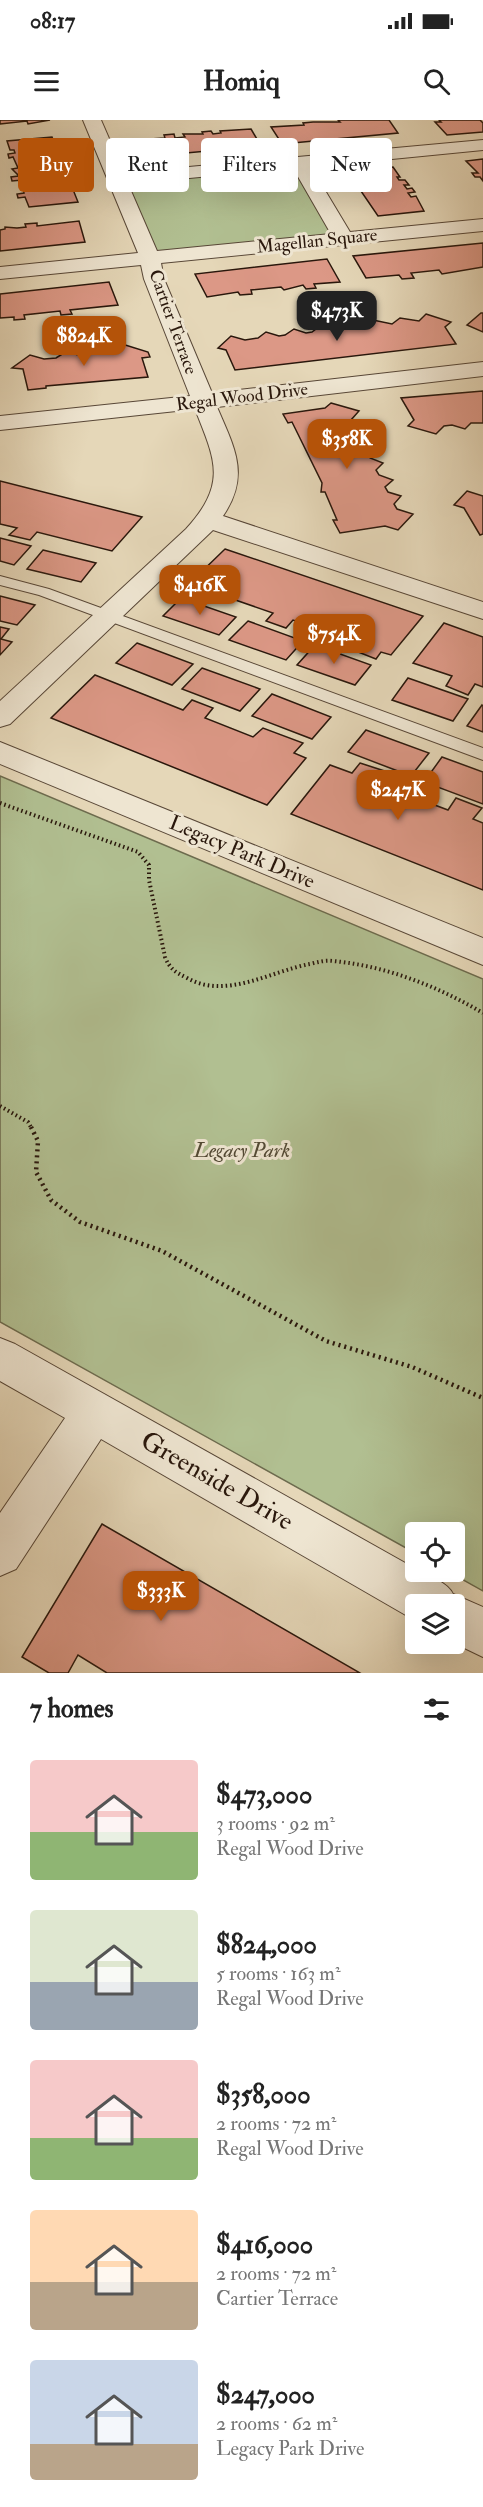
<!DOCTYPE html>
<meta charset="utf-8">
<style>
body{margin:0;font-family:"IM FELL Double Pica",serif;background:#f2f2f2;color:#222;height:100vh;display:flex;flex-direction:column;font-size:22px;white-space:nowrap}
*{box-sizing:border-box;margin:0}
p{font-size:20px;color:#767676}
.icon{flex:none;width:33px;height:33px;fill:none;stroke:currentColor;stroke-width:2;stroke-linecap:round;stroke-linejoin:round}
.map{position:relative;height:1553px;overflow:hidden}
.panel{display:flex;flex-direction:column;background:#fff;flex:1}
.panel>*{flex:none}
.top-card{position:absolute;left:18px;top:18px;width:447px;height:54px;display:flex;gap:12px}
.buttons{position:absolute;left:405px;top:1402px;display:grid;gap:12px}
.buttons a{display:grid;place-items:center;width:60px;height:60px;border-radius:6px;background:#fff;box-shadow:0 6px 24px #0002;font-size:30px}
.price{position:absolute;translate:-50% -51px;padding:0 14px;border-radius:12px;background:#b45309;color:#fff;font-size:20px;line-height:39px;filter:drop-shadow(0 2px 3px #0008)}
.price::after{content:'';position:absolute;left:50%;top:36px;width:18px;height:14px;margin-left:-9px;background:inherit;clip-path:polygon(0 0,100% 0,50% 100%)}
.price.selected{background:#222;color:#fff}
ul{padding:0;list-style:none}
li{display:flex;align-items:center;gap:18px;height:150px;padding:0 30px}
li span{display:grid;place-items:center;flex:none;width:168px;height:120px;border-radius:6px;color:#555}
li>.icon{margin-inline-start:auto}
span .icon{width:72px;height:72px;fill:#fffc;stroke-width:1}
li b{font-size:26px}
h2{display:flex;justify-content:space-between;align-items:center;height:72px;padding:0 30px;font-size:26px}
.pill{padding:0 21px;border-radius:6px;background:#fff;box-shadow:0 6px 24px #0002;font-size:21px;line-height:54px}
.pill.selected{background:#b45309;color:#fff}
.status{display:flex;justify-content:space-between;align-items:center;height:42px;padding:0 30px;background:#fff;direction:ltr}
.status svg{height:16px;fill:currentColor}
header{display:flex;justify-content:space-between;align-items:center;height:78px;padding:0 30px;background:#fff;font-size:27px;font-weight:700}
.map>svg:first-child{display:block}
.green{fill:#b1bf91;stroke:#6d6b4e;stroke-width:1.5}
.building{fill:#dc9886;stroke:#29170c;stroke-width:1.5}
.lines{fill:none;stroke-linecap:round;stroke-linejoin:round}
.lane-casing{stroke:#584737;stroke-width:2}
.street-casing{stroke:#584737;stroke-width:2}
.path-far1{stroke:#29170c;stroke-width:4;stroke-dasharray:1.5 3;stroke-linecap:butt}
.path{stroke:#29170c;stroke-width:4.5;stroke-dasharray:2 4;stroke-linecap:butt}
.lane{fill:#eee5d1;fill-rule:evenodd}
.street{fill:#eee5d1;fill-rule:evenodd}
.labels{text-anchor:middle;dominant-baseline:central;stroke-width:6;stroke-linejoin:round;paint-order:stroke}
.far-street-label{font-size:18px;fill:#29170c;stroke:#eee5d1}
.street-label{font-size:21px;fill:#29170c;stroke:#eee5d1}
.park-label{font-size:21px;font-style:italic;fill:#524934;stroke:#eee5d1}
.near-street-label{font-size:26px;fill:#29170c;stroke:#eee5d1}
</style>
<div class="status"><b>08:17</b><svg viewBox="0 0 49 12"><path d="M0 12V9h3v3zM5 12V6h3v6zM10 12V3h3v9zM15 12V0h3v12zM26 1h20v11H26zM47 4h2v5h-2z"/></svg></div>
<header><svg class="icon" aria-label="menu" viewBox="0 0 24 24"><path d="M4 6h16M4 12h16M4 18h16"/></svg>Homiq<svg class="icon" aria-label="search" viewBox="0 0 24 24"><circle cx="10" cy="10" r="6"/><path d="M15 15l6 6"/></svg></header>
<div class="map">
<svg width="483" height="1553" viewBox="0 0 483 1553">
<rect width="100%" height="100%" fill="#e5d7b8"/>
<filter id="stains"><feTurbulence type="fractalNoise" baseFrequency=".00333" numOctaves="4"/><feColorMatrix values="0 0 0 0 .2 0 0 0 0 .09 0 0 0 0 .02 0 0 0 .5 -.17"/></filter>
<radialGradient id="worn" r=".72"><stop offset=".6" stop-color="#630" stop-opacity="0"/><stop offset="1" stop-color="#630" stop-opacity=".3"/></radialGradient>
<!-- green -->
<g class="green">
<polygon points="299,42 344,119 150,138 117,59"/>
<polygon points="0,656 483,859 483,1471 449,1452 454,1452 454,1413 416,1413 415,1433 0,1202"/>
</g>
<!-- building -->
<g class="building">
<polygon points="0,0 50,0 28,4 27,1 0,4"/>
<polygon points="338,0 389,0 398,13 282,24 271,7 304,5 303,3 313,2 340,2"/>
<polygon points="439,0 480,0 483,3 483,12 447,15 435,2 441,2"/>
<polygon points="251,9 261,26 143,37 135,20 165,18 164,15 174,14 175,18 185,17 183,14 203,14 202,12 211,11 213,14 221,13 220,11"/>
<polygon points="52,17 78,82 29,87 25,77 18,78 17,74 24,73 22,60 12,61 11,57 19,56 12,49 18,48 13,37 9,38 8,34 15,33 14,30 10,30 7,21"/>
<polygon points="483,39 483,61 480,57 475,57 472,53 478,53 466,41"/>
<polygon points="393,47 400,57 397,57 399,60 405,60 409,65 404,65 407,69 412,68 415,72 408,73 411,77 416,76 424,91 378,96 348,52"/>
<polygon points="79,101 85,122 0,131 0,110 5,109 5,107 17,108 26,107 25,104 37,103 37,106"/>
<polygon points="483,123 483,147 442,154 439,150 411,153 414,158 402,159 399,155 366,158 353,136"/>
<polygon points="327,139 340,162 314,164 316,168 306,169 303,165 284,170 281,167 251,170 252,174 240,175 238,172 207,177 195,154"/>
<polygon points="109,162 118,185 70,190 72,194 61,195 60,191 24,195 25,199 14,200 14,197 0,198 0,174"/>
<polygon points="481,193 483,193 483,212 467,205"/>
<polygon points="426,194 451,202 445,207 456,224 235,250 226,230 218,228 231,216 245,220 258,218 266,212 279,216 285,215 294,209 306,213 312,212 320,206 339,209 347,203 359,207 373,200 392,204 400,198 419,201"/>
<polygon points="122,224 148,232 150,237 142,238 148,257 46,266 46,268 28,270 23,249 12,248 30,235 44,239 56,238 67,231 78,235 84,235 94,228 112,231"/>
<polygon points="483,271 483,303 471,303 465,309 452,305 444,306 436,314 408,306 414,300 401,278"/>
<polygon points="331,283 359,291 351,300 354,307 368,311 360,318 363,322 376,327 367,334 370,338 383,343 376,350 379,355 393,360 385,367 388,372 401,376 394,384 397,389 413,394 398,410 385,406 340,413 333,400 337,400 325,372 321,372 322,363 292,302 288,303 283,294 325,288"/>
<polygon points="0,361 142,397 112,431 37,412 30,420 9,415 17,408 0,404"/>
<polygon points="467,371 483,376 483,414 480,415 464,388 454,385"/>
<polygon points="0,418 31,426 14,445 0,441"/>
<polygon points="225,429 423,496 391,535 381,532 376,539 353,530 359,523 293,500 286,508 266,501 273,493 189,464"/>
<polygon points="43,430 96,443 81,462 27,449"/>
<polygon points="0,476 35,485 17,505 0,501"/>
<polygon points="181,478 236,497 219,515 163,496"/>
<polygon points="248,501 303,521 286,540 229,520"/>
<polygon points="444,503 483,517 483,567 475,564 468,575 446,566 452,556 413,543"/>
<polygon points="0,507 9,509 1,519 12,522 0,535"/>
<polygon points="137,523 193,544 172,565 116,543"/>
<polygon points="315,525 371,545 355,565 297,545"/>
<polygon points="202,548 260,569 240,591 182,569"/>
<polygon points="95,555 183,590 192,580 213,588 205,598 253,617 263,608 303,623 294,633 306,638 267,685 51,598"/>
<polygon points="408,558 468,579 453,601 392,580"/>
<polygon points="272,574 331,597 312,619 252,596"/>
<polygon points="482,585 483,586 483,612 467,606"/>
<polygon points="366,610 429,633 411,656 348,632"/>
<polygon points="442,637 483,652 483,684 424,662"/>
<polygon points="360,643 403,657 395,670 448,690 456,678 482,688 473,699 483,703 483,770 291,694 330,645 352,653"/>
<polygon points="102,1404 360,1553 107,1553 78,1535 68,1553 49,1553 22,1537"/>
</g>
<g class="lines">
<defs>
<polygon id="lane" points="0,456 49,469 483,628 483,640 39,475 0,465"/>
<g id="street">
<path d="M83,0H101L124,53L483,20V30L311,47L350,112L483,99V111L161,143L164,159L212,273L483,242V256L217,287C234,327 251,355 223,396L483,482V499L213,410L10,604L0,607V581L186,409C228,363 215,340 195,289L0,310V296L190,276L144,159L141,145L0,159V147L138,133ZM293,48L331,114L157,131L128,64Z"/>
<polygon points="0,622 483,818 483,845 0,644"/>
<path d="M0,1218L15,1224L416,1449V1452C426,1452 449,1464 453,1474L483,1487V1537L454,1523V1485H416V1501L101,1319L16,1449L0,1456V1393L65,1298L0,1261Z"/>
</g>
</defs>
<!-- lane casing -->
<use href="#lane" class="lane-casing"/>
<!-- street casing -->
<use href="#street" class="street-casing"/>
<!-- path-far1 -->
<g class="path-far1">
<path d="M0,683L138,732L149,745V760L165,837C170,849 175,852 187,858C226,880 271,851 310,844C318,842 325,840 333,841C386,846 437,866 483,893"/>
<polyline points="0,986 28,1002 32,1009"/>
</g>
<!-- path -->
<polyline class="path" points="31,1007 38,1021 36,1052 51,1080 80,1102 162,1131 326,1221 412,1247 483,1278"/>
<!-- lane -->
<use href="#lane" class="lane"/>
<!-- street -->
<use href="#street" class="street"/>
</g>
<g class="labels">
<!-- far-street labels -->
<g class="far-street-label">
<text transform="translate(317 121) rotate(-6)">Magellan Square</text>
<text transform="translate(173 202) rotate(70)">Cartier Terrace</text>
<text transform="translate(242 277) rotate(-7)">Regal Wood Drive</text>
</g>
<!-- street labels -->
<g class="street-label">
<text transform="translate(242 732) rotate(23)">Legacy Park Drive</text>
</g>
<!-- park labels -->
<g class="park-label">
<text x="242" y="1030">Legacy Park</text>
</g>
<!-- near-street labels -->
<g class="near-street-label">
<text transform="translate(217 1361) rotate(30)">Greenside Drive</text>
</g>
</g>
<rect width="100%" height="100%" filter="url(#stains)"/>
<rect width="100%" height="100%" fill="url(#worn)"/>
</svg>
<div class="buttons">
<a><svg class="icon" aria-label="locate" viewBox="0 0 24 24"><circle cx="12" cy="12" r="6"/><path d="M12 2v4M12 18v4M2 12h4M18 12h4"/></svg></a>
<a><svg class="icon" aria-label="layers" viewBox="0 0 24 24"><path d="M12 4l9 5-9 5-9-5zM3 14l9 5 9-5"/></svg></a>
</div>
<b class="price selected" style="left:337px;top:222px">$473K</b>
<b class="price" style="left:84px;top:247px">$824K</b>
<b class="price" style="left:347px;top:350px">$358K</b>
<b class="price" style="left:200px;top:496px">$416K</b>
<b class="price" style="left:334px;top:545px">$754K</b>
<b class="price" style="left:398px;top:701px">$247K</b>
<b class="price" style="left:161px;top:1502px">$333K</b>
<div class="top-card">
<a class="pill selected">Buy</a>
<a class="pill">Rent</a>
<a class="pill">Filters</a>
<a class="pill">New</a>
</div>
</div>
<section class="panel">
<h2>7 homes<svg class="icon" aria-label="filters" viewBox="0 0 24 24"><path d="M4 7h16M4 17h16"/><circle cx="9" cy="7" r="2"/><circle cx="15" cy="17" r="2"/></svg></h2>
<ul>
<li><span style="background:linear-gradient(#f6c9c9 60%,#8fb573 0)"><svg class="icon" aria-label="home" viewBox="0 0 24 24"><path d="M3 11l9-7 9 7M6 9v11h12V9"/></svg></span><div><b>$473,000</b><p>3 rooms · 92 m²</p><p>Regal Wood Drive</p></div></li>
<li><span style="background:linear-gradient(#dfe7d0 60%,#9aa5b1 0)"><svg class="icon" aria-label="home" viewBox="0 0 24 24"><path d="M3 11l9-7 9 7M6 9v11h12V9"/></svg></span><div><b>$824,000</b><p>5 rooms · 163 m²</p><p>Regal Wood Drive</p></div></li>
<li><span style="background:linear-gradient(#f6c9c9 65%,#8fb573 0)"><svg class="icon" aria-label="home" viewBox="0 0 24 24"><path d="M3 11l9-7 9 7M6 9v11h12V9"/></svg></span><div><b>$358,000</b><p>2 rooms · 72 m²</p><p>Regal Wood Drive</p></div></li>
<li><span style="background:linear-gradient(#ffd9b3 60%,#b9a48a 0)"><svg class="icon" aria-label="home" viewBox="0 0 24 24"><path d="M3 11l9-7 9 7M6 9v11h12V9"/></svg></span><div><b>$416,000</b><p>2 rooms · 72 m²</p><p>Cartier Terrace</p></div></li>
<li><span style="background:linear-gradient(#c9d6e8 70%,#b9a48a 0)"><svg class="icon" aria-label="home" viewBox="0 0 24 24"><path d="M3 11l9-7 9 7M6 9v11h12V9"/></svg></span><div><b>$247,000</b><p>2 rooms · 62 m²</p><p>Legacy Park Drive</p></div></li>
</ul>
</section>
